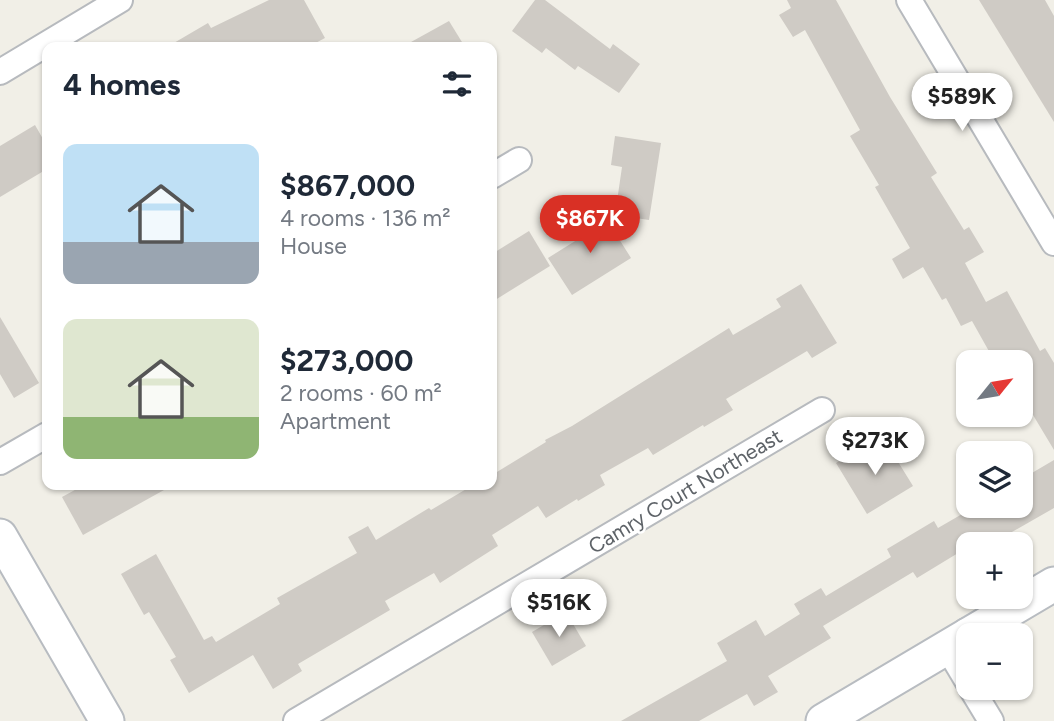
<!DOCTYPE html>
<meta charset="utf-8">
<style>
body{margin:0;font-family:Figtree,sans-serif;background:#f2f2f3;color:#1f2937;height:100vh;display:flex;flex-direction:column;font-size:26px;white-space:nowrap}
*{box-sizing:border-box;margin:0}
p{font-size:23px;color:#747a83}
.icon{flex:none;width:38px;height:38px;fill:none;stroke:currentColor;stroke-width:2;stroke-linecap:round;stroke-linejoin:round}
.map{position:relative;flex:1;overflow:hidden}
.drawer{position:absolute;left:42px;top:42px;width:455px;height:448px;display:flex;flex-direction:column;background:#fff;border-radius:14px;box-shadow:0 2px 5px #0004}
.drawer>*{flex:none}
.needle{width:46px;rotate:60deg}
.buttons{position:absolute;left:956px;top:350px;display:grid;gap:14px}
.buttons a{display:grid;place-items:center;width:77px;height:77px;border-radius:14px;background:#fff;box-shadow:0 2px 5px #0004;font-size:35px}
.price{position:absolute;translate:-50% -60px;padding:0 16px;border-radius:24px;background:#fff;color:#222;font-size:23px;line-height:46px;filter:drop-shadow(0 2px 4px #0008)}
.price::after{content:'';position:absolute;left:50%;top:42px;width:21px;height:16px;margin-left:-10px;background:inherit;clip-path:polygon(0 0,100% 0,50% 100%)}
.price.on{background:#d93025;color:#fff}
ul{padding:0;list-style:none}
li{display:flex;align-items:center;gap:21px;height:175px;padding:0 21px}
li span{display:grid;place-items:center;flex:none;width:196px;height:140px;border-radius:14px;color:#555}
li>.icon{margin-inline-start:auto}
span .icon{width:84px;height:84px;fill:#fffc;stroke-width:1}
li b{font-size:30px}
h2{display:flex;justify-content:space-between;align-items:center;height:84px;padding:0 21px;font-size:30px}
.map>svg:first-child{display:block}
.building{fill:#cfcbc5}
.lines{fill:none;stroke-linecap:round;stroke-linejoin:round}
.street-casing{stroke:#b7babe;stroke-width:28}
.secondary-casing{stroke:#b8bcc1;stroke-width:37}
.street{stroke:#fff;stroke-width:24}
.secondary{stroke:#fff;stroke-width:33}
.labels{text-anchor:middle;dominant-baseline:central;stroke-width:5;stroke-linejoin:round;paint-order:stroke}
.street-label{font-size:21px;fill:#5e6368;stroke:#fff}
</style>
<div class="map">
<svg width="1054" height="721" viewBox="0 0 1054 721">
<rect width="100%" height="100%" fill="#f1efe7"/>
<!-- building -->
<g class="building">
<polygon points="269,0 304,0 325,38 308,47 167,47 208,23 211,28"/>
<polygon points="535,0 545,0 610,49 613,44 640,64 619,93 578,66 575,70 546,48 542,53 512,31"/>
<polygon points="787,0 836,0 890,97 937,173 931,177 964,230 969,227 984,252 965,263 986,302 1007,291 1040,351 1045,348 1054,363 1054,450 1030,410 1020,416 1020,362 995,362 972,321 961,326 946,298 942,300 923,267 903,279 892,259 910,248 875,187 879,185 850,136 860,130 805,30 793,37 779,15 791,8"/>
<polygon points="979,0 1045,0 1054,16 1054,122"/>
<polygon points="449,21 465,47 402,47"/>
<polygon points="35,125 47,146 47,169 0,197 0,146"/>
<polygon points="615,136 661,143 649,220 615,215 622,167 611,165"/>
<polygon points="602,212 631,258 572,295 548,258 588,233 583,224"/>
<polygon points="529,231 550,266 492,302 492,254"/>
<polygon points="801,284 837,343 812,358 807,351 726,399 733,410 704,427 703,425 653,455 648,448 600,475 605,485 578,501 577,499 546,518 538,506 492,535 498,546 440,583 434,573 385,601 390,610 298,664 302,671 273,689 253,655 189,693 170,660 176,657 149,612 144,615 121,574 156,554 204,640 212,636 216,642 280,604 277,598 357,553 348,537 368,526 376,540 429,508 431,510 473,485 492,485 492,475 546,442 545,440 572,426 729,328 733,335 781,307 776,299"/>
<polygon points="0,317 39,383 14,398 0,374"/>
<polygon points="887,444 913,486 867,514 836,463 861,448 865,457"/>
<polygon points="1054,460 1054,508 991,544 968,544 968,547 917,578 913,572 823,626 831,638 768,676 778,692 754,706 747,694 699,721 621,721 727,661 717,643 756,620 765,636 800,614 794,604 821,588 826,596 891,557 887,549 934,521 938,528 976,506 1020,506 1020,480"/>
<polygon points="84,485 173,485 83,535 62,497"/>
<polygon points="566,612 586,646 552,666 532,632"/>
</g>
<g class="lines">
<defs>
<g id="street">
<polyline points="909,0 1054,243"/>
<polyline points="0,72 120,0"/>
<polyline points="492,176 519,160"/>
<polyline points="0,462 47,435"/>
<polyline points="947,647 968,682"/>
<polyline points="971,688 991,721"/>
<polyline points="296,721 822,410"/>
</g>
<g id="secondary">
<polyline points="0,536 107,721"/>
<polyline points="968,635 1054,584"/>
<polyline points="823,721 968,635"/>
</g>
</defs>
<!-- street casing -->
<use href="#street" class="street-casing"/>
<!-- secondary casing -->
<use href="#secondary" class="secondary-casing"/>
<!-- street -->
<use href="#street" class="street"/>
<!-- secondary -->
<use href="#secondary" class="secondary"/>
</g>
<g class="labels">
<!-- street labels -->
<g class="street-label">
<text transform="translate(685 491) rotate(-31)">Camry Court Northeast</text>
</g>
</g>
</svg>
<div class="buttons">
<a><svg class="needle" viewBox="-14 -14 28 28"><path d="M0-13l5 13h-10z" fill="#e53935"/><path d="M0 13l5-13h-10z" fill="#747a83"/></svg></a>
<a><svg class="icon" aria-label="layers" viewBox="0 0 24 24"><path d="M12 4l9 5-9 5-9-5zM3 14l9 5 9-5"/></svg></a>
<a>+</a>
<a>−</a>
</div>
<b class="price" style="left:962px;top:133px">$589K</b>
<b class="price on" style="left:590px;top:255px">$867K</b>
<b class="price" style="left:875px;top:477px">$273K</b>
<b class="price" style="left:559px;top:639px">$516K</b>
<section class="drawer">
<h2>4 homes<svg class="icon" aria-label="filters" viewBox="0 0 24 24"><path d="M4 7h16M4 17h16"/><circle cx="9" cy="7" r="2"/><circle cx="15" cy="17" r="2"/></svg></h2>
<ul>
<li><span style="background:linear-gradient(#bfe0f5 70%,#9aa5b1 0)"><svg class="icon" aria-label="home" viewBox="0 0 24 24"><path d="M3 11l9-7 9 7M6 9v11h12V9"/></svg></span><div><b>$867,000</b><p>4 rooms · 136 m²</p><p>House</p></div></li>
<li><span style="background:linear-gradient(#dfe7d0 70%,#8fb573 0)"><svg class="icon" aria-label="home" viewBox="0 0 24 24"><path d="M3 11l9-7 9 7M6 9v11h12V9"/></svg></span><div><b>$273,000</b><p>2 rooms · 60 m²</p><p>Apartment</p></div></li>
</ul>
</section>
</div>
